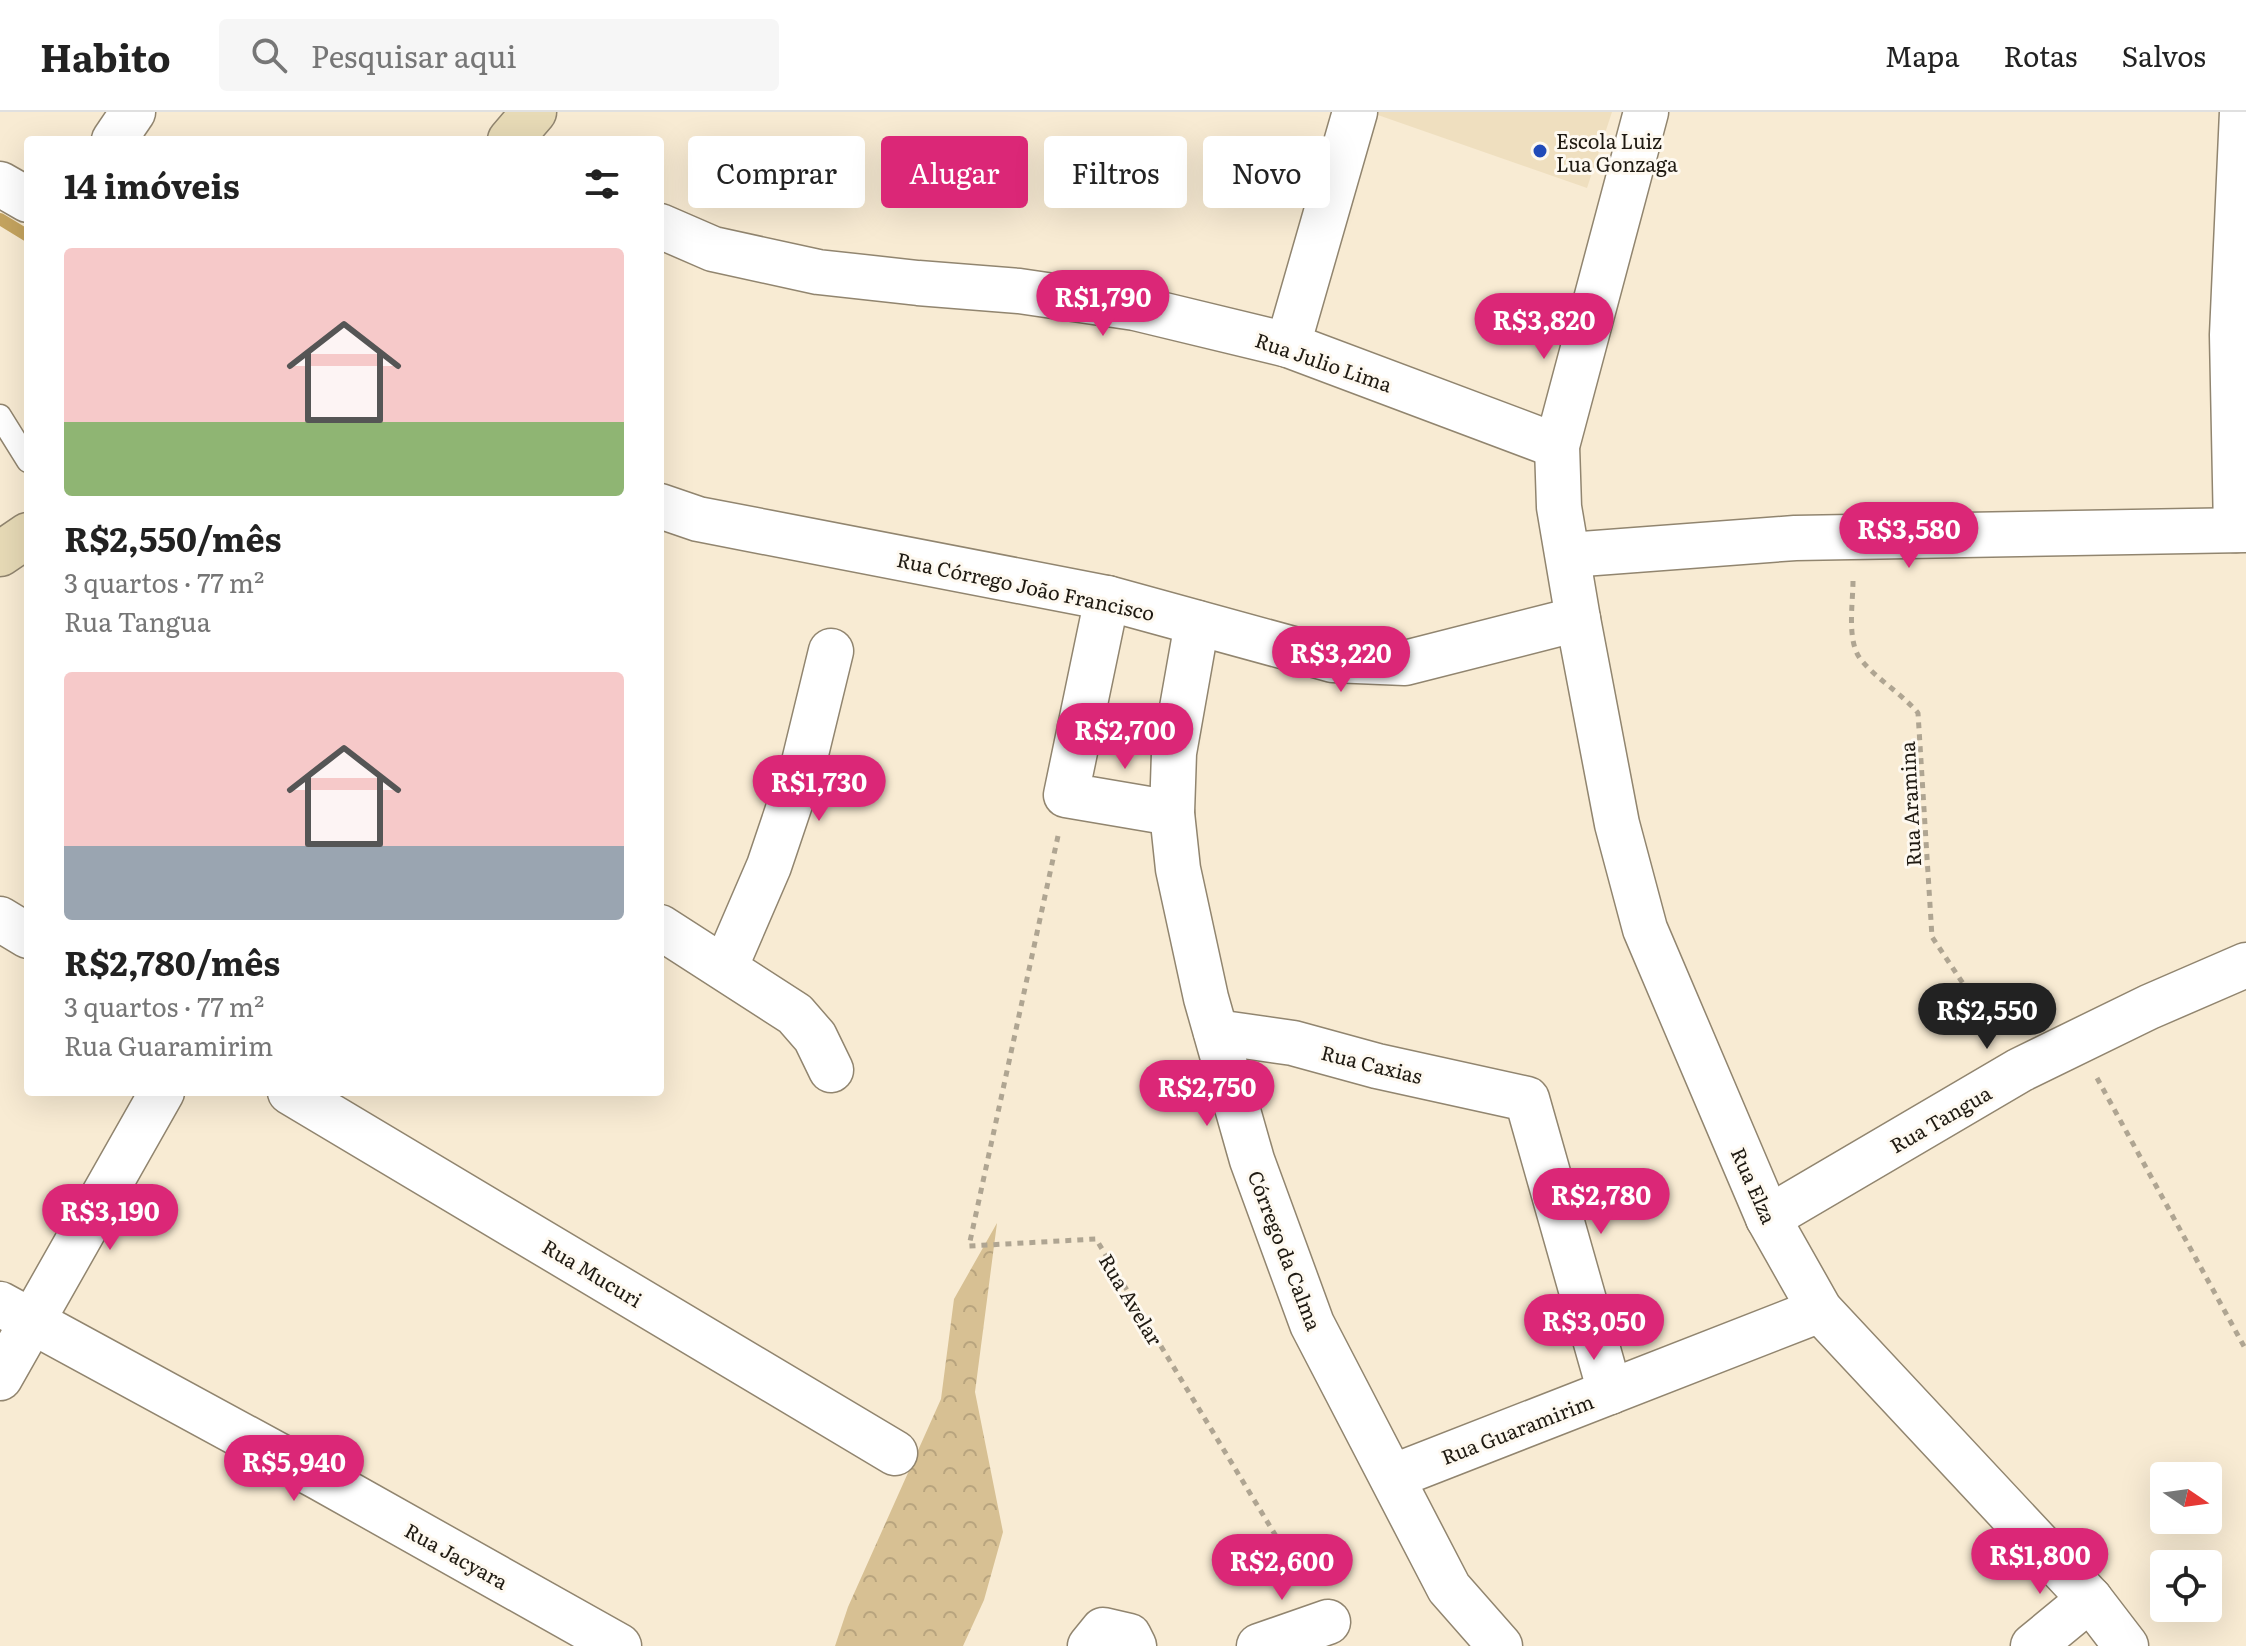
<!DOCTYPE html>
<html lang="pt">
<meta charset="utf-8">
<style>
body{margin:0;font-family:Literata,serif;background:#f6f6f6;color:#222;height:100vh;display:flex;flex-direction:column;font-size:30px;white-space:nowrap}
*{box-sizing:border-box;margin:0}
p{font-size:26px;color:#767676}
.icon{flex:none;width:44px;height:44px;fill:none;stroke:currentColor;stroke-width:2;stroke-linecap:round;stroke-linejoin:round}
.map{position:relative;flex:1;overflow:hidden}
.sheet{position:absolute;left:24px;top:24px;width:640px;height:960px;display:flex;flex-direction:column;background:#fff;border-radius:8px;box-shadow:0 8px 32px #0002}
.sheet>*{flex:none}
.banner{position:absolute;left:688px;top:24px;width:760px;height:72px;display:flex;gap:16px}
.needle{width:52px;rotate:103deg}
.controls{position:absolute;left:2150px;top:1350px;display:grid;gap:16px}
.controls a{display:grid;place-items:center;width:72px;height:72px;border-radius:8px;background:#fff;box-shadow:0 8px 32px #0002;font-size:40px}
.price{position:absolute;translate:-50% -68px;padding:0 18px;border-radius:28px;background:#db2777;color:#fff;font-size:26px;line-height:52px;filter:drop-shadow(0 2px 4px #0008)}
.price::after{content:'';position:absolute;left:50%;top:48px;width:24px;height:18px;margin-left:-12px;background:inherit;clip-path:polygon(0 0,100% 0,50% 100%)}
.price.active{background:#222;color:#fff}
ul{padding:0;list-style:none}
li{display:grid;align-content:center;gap:16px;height:424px;padding:0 40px}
li span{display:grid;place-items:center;height:248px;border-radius:8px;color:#555}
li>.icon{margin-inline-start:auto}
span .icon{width:144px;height:144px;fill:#fffc;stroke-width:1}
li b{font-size:34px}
h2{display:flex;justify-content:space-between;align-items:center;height:96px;padding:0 40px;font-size:34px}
.pill{padding:0 28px;border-radius:8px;background:#fff;box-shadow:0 8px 32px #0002;font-size:28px;line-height:72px}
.pill.active{background:#db2777;color:#fff}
header{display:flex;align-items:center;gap:48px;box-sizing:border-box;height:112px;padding:0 40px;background:#fff;border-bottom:2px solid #e0e0e0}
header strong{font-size:38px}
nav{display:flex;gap:44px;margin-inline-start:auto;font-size:28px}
.search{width:560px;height:72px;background:#f6f6f6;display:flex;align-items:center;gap:20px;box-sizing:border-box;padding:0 28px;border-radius:8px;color:#767676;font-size:30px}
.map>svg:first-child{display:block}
.built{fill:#efdfbf}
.forest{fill:url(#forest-crowns)}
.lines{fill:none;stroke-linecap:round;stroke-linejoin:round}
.stream{stroke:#c5a45f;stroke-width:12}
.service-casing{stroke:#91856f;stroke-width:25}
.minor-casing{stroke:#91856f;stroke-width:47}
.secondary-casing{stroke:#91856f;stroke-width:47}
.path{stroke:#afa592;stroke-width:5;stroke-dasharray:6 6;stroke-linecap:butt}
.service{stroke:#fff;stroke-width:22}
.minor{stroke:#fff;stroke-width:44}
.secondary{stroke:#e7dab6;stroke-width:44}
.poi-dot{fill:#214bb9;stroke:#fef9f0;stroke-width:3}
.labels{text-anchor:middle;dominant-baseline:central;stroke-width:6;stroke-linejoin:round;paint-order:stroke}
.poi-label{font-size:20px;fill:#1f1a12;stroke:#fef9f0;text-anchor:start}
.street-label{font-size:20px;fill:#1f1a12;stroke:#fef9f0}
</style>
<header>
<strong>Habito</strong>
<div class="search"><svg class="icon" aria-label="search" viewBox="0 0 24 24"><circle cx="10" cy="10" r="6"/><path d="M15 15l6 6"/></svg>Pesquisar aqui</div>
<nav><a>Mapa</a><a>Rotas</a><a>Salvos</a></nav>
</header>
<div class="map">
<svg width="2246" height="1534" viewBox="0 0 2246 1534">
<defs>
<pattern id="forest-crowns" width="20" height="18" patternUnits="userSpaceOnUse" patternTransform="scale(2)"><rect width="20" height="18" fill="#d7c093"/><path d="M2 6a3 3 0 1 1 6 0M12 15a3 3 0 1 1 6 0" fill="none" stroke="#b8a47e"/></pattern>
</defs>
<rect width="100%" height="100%" fill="#f8ebd3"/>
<!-- built -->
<polygon class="built" points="1375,0 1612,0 1587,76 1375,2"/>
<!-- forest -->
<polygon class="forest" points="997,1111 975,1280 1003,1420 984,1488 963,1534 835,1534 848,1495 941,1287 954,1187"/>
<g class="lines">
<!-- stream -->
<polyline class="stream" points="0,107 28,124"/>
<defs>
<polyline id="service" points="0,304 28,349"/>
<g id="minor">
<polyline points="1646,0 1557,334 1559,395 1578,507 1617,712 1645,817 1768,1106 1820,1198 2090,1487 2126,1534"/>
<polyline points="114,28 133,0"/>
<polyline points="0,72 28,88"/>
<polyline points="660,114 713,137 818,160 918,171 1019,179 1135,196 1288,233 1557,334"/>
<polyline points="1288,233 1355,0"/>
<polyline points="660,394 698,407 1107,486 1333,548 1405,551 1578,507"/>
<polyline points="2236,418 2232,223 2242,0"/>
<polyline points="1569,443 1795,426 2246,418"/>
<polyline points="1107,486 1066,683 1172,701"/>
<polyline points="1197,511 1174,641 1172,701 1178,757 1206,886 1252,1048 1312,1212 1449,1476 1500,1534"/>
<polyline points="0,807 28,824"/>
<polyline points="660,815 795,902 815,925 831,958"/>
<polyline points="725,856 769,754 804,650 831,539"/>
<polyline points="1216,920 1293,931 1377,954 1527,987 1610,1280"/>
<polyline points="290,980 895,1341"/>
<polyline points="1768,1106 2020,958 2149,895 2246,853"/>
<polyline points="0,1192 320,1366 619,1534"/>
<polyline points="0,1266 162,980"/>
<polyline points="1392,1365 1820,1198"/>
<polyline points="1090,1534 1103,1518 1129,1524 1134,1534"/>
<polyline points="1259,1534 1328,1510"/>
<polyline points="2033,1534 2090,1487"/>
</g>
<g id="secondary">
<polyline points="510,28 534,0"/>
<polyline points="0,442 28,423"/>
</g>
</defs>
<!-- service casing -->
<use href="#service" class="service-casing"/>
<!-- minor casing -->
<use href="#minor" class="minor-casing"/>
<!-- secondary casing -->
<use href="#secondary" class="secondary-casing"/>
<!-- path -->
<g class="path">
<path d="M1853,469C1853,492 1846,531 1862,549C1878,568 1901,581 1918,601L1932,825L1998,924"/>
<polyline points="1058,724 969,1134 1096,1127 1305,1472"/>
<polyline points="2097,966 2246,1238"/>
</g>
<!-- service -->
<use href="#service" class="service"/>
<!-- minor -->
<use href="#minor" class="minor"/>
<!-- secondary -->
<use href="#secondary" class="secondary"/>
</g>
<!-- markers -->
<circle class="poi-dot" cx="1540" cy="39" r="8"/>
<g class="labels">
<!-- poi labels -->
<g class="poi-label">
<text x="1556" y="28">Escola Luiz<tspan x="1556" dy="23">Lua Gonzaga</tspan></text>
</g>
<!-- street labels -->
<g class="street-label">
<text transform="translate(1324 249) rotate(19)">Rua Julio Lima</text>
<text transform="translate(1026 473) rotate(12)">Rua Córrego João Francisco</text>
<text transform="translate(1909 692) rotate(-93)">Rua Aramina</text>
<text transform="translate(1372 951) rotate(14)">Rua Caxias</text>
<text transform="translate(1940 1006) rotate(-30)">Rua Tangua</text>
<text transform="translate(1755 1073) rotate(66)">Rua Elza</text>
<text transform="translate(1286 1138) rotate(69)">Córrego da Calma</text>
<text transform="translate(593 1160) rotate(31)">Rua Mucuri</text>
<text transform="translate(1132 1187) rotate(59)">Rua Avelar</text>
<text transform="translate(1517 1316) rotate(-21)">Rua Guaramirim</text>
<text transform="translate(457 1443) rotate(29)">Rua Jacyara</text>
</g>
</g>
</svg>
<div class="controls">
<a><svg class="needle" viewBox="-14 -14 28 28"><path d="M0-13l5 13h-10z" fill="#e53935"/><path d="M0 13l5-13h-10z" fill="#767676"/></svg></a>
<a><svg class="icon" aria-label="locate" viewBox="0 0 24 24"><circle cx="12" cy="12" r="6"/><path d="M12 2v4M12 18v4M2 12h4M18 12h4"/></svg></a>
</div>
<b class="price" style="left:1103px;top:226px">R$1,790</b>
<b class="price" style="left:1544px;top:249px">R$3,820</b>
<b class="price" style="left:1909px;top:458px">R$3,580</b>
<b class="price" style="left:1341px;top:582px">R$3,220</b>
<b class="price" style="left:1125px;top:659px">R$2,700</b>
<b class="price" style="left:819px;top:711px">R$1,730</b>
<b class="price active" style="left:1987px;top:939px">R$2,550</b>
<b class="price" style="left:1207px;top:1016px">R$2,750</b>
<b class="price" style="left:1601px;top:1124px">R$2,780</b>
<b class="price" style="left:110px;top:1140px">R$3,190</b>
<b class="price" style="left:1594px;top:1250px">R$3,050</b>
<b class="price" style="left:294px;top:1391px">R$5,940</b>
<b class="price" style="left:2040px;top:1484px">R$1,800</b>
<b class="price" style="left:1282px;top:1490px">R$2,600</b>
<div class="banner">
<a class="pill">Comprar</a>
<a class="pill active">Alugar</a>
<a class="pill">Filtros</a>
<a class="pill">Novo</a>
</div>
<section class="sheet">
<h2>14 imóveis<svg class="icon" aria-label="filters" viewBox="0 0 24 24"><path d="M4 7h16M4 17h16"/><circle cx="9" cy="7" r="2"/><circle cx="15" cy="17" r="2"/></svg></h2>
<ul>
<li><span style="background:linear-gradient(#f6c9c9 70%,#8fb573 0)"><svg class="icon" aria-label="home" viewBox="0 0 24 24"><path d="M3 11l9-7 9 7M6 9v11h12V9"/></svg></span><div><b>R$2,550/mês</b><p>3 quartos · 77 m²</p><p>Rua Tangua</p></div></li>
<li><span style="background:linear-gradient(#f6c9c9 70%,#9aa5b1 0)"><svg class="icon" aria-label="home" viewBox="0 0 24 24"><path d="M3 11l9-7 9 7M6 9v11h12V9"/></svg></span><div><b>R$2,780/mês</b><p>3 quartos · 77 m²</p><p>Rua Guaramirim</p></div></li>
</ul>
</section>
</div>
